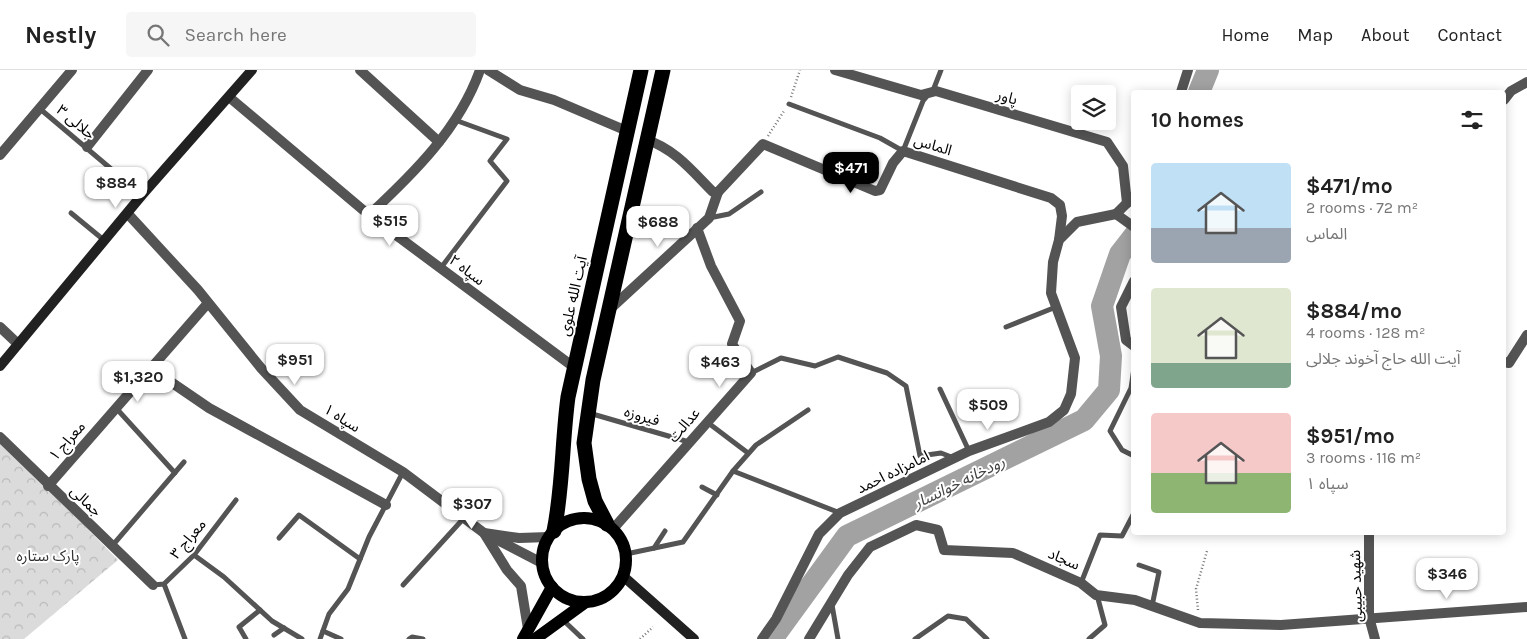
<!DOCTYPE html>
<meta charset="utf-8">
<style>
body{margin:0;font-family:Karla,"Noto Sans Arabic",sans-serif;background:#f6f6f6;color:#222;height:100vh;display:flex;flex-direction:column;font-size:19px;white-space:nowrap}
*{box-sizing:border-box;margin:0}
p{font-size:16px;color:#767676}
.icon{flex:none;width:28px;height:28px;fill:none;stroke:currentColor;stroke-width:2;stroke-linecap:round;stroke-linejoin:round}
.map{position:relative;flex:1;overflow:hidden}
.drawer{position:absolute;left:1131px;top:20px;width:375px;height:445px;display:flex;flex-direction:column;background:#fff;border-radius:5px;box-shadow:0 2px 12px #0003}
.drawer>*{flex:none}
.buttons{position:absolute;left:1071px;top:15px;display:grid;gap:10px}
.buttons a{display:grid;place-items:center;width:45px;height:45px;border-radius:5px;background:#fff;box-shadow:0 2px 12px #0003;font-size:25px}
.price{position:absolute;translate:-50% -42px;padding:0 11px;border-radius:10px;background:#fff;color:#222;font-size:16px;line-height:32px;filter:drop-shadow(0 1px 2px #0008)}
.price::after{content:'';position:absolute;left:50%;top:30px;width:15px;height:11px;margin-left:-8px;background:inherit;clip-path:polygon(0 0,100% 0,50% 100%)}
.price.on{background:#000;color:#fff}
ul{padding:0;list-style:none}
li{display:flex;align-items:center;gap:15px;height:125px;padding:0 20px}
li span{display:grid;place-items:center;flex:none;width:140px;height:100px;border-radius:5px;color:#555}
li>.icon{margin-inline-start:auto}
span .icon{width:60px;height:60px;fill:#fffc;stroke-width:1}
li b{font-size:21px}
h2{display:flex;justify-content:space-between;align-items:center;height:60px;padding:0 20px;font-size:21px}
header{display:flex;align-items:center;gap:30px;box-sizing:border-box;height:70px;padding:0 25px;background:#fff;border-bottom:1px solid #e0e0e0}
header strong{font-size:24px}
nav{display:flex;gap:28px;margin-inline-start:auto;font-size:18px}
.search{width:350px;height:45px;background:#f6f6f6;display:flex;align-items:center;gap:12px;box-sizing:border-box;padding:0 18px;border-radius:5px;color:#767676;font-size:19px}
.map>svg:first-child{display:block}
.forest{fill:url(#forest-crowns)}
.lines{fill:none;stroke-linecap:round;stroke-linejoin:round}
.river{stroke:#a2a2a2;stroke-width:22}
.path{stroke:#767676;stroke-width:2.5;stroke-dasharray:1 2.5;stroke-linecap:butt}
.lane{stroke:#545454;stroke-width:5}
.street{stroke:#545454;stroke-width:10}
.secondary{stroke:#212121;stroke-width:10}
.primary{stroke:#000;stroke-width:12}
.highway{stroke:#000;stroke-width:15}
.labels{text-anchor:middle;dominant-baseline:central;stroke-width:4;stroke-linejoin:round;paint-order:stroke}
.street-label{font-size:15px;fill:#000;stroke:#fff}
.park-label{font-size:15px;fill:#323232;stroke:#fff}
.water-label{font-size:16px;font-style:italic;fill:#434343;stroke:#fff}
</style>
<header>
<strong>Nestly</strong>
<div class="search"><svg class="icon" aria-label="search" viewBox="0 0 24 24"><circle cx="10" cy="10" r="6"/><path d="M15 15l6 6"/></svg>Search here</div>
<nav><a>Home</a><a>Map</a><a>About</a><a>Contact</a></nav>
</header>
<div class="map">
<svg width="1527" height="569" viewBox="0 0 1527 569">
<defs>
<pattern id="forest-crowns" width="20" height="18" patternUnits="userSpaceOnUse" patternTransform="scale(1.25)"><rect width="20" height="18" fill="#dbdbdb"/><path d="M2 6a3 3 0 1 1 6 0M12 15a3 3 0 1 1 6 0" fill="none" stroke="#bababa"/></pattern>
</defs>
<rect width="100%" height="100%" fill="#fff"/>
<!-- forest -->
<polygon class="forest" points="0,370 118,490 24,569 0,569"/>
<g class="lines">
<!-- river -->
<g class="river">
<polyline points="1199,22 1208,0"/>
<polyline points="772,569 847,466 1084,350 1109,320 1111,286 1102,236 1120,184 1134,166"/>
</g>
<!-- path -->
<g class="path">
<polyline points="791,27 800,0"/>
<polyline points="768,66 784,41"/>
<polyline points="645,137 678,162"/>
<polyline points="1198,540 1196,519 1207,481"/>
<polyline points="640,569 653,557"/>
</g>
<!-- lane -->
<g class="lane">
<polyline points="789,34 880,68 903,81 923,31 934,18 941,0"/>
<polyline points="39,38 142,125"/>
<polyline points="71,143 105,171"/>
<polyline points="709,148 729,144 761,122"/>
<polyline points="440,199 507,111 490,91 507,69 455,50"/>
<polyline points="1006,257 1056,237"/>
<polyline points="1134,298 1131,318 1110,361 1122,380 1134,386"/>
<polyline points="751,303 781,288 815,296 838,287 887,303 906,316 920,386 941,383 954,388"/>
<polyline points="940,319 969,381"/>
<polyline points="116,338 175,403"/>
<polyline points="589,343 689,372"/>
<polyline points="707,352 748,383"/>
<polyline points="733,401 840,443"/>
<polyline points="702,417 717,425"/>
<polyline points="279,468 299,445 360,489"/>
<polyline points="112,476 184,392"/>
<polyline points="654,478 665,461"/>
<polyline points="626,484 683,472 733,401 756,375 808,340"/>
<polyline points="194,485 224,507 272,551 302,569"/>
<polyline points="1139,495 1159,502 1152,536"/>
<polyline points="1081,513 1100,465 1122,466 1134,443"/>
<polyline points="164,514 185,569"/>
<polyline points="153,515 164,514 194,485 236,430"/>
<polyline points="403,515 464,448"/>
<polyline points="832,535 838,569"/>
<polyline points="563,550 583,569"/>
<polyline points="323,561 341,569"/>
<polyline points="274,565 284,558"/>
<polyline points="246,569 239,557 260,540"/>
<polyline points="320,569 329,544 348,519 369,467 403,402"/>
<polyline points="409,569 412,567 423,569"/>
<polyline points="915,569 948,546 966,549 987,569"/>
<polyline points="1089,569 1105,555 1097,525"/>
</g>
<!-- street -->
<g class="street">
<polyline points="360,0 439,72"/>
<polyline points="488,0 520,20 554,30 627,61"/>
<polyline points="835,0 921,25 936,21 1107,72 1123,96 1127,133"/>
<polyline points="1181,22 1188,0"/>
<polyline points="229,27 369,145 575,298"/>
<polyline points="1504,30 1511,21 1527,12"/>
<path d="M647,70C675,79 693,102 713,122H718L763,74L875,121L880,120L893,93L903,81L1051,128L1060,135L1062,146L1059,170"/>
<polyline points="87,77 148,0"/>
<polyline points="0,85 72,0"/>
<polyline points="128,144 198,220 261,298 300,340 403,402 484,463 507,500 521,516 528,559"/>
<polyline points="1116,144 1134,126"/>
<polyline points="1116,144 1134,157"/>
<path d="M369,145C414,103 459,59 480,0"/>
<polyline points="1134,211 1121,237 1126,270 1134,276"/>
<polyline points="609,240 709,148 718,122"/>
<polyline points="0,257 18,274"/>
<polyline points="1504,292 1509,293 1527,265"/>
<polyline points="153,296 168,310 209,338 386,435"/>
<polyline points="0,367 153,515"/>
<polyline points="48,416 208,233"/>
<polyline points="613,459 751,303 732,274 740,251 711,196 697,158"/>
<polyline points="1369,462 1369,547 1375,569"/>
<polyline points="542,493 484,463 519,468 549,467"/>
<polyline points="762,569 776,549 819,464 840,443 969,381 1049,352 1064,340 1071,324 1075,288 1051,223 1053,192 1059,170 1077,152 1116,144"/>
<polyline points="809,569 848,505 870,477 916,455 938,460 944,480 1013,483 1081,513 1096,525 1135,530 1200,553 1281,555 1527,537"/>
</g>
<!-- secondary -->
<g class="secondary">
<polyline points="0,296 142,125 252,0"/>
<polyline points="623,506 694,569"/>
</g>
<!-- primary -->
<g class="primary">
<circle cx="584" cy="490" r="42"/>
<polyline points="523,569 552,517"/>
<polyline points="535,569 586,532"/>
</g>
<!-- highway -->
<g class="highway">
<polyline points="607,454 595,431 589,409 584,373 593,310 663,0"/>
<path d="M554,461C563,417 562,371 568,327L641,0"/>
</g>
</g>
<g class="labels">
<!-- street labels -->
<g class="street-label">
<text transform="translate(1007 27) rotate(16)">پاور</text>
<text transform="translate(76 52) rotate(40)">جلالی ۳</text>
<text transform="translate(933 75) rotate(17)">الماس</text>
<text transform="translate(467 200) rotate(37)">سپاه ۲</text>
<text transform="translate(573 226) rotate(-77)">آیت الله علوی</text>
<text transform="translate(642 346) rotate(16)">فیروزه</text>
<text transform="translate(342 348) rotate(32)">سپاه ۱</text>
<text transform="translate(684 355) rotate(-49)">عدالت</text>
<text transform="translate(67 371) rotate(-49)">معراج ۱</text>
<text transform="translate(893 402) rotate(-26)">امامزاده احمد</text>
<text transform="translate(86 431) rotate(43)">جمالی</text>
<text transform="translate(188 469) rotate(-50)">معراج ۳</text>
<text transform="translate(1064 489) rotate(23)">سجاد</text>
<text transform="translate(1356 516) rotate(-92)">شهید حبیبی</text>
</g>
<!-- park labels -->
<g class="park-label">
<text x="48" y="486">پارک ستاره</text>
</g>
<!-- water labels -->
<g class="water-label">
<text transform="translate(959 412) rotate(-26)">رودخانه خوانسار</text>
</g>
</g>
</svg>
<div class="buttons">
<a><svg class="icon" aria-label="layers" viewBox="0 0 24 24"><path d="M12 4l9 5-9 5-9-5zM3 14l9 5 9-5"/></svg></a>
</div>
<b class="price on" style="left:851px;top:124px">$471</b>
<b class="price" style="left:116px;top:139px">$884</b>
<b class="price" style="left:390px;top:177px">$515</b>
<b class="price" style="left:658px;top:178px">$688</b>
<b class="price" style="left:295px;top:316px">$951</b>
<b class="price" style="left:720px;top:318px">$463</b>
<b class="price" style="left:138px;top:333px">$1,320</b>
<b class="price" style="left:988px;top:361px">$509</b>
<b class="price" style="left:472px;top:460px">$307</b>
<b class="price" style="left:1447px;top:530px">$346</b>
<section class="drawer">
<h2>10 homes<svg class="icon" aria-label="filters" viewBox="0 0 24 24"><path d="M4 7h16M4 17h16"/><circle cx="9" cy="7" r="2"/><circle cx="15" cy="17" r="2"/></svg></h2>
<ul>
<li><span style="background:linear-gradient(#bfe0f5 65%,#9aa5b1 0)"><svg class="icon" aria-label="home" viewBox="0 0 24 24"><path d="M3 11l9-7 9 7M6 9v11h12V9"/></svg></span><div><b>$471/mo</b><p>2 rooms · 72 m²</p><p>الماس</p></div></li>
<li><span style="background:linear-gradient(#dfe7d0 75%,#7fa58c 0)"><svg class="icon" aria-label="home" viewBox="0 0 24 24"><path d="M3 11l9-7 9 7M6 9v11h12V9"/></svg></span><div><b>$884/mo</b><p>4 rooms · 128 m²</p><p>آیت الله حاج آخوند جلالی</p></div></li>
<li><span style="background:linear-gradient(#f6c9c9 60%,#8fb573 0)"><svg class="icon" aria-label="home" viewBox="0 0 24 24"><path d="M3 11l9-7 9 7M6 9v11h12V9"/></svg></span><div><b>$951/mo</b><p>3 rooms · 116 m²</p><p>سپاه ۱</p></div></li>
</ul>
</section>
</div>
